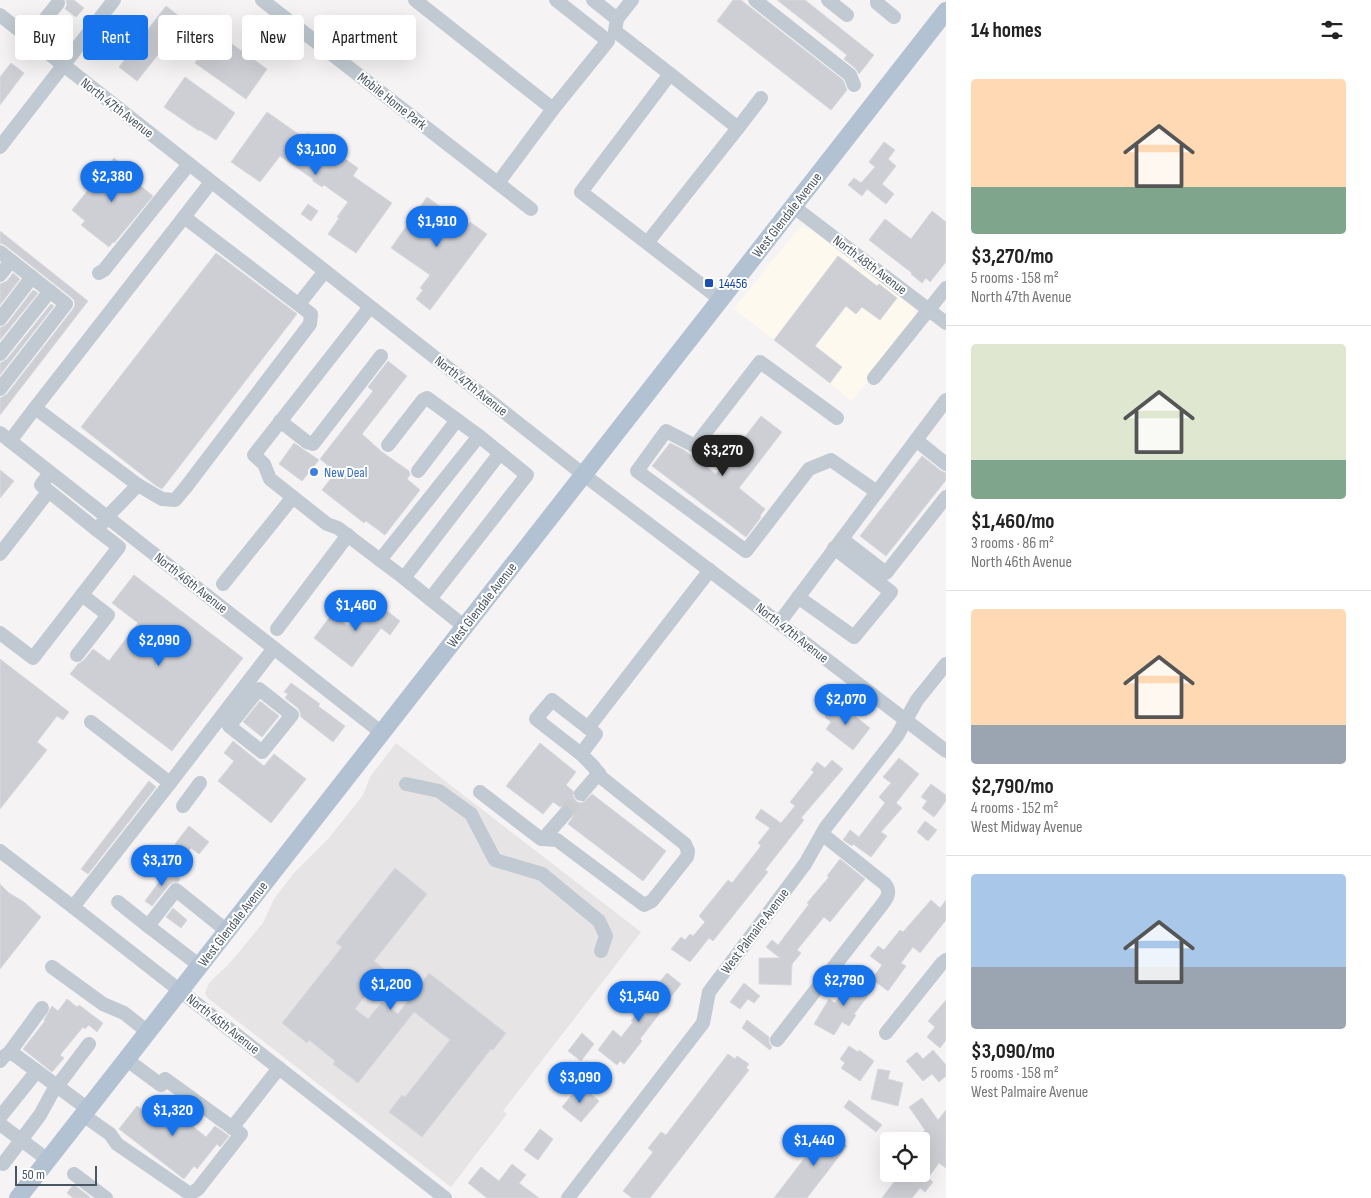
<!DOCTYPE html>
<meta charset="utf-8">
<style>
body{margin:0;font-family:"Sofia Sans Condensed",sans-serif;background:#f6f6f6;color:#222;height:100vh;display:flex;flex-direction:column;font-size:19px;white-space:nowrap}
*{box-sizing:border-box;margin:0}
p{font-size:16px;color:#767676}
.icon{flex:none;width:28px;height:28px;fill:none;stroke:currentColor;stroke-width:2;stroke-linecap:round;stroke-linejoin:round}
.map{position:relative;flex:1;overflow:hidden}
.sheet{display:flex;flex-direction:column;background:#fff;width:425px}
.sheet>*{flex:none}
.top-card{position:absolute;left:15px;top:15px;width:475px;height:45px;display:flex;gap:10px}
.fabs{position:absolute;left:880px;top:1132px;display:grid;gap:10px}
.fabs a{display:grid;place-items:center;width:50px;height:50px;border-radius:5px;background:#fff;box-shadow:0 5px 20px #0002;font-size:25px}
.scale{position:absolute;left:15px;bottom:12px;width:82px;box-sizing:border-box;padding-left:5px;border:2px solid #4a5661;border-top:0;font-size:14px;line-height:18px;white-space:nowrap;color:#4a5661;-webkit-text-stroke:4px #fff;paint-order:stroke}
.price{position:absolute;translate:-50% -42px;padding:0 11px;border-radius:18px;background:#1673ec;color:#fff;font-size:16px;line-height:32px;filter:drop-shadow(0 1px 2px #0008)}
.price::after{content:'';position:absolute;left:50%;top:30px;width:15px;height:11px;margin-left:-8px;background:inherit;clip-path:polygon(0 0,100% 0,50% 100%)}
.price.active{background:#222;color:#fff}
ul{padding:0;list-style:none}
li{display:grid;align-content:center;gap:10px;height:265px;padding:0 25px}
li+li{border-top:1px solid #e0e0e0}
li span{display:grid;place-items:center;height:155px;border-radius:5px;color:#555}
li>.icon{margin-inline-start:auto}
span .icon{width:90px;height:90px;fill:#fffc;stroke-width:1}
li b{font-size:21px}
h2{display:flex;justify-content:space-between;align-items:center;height:60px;padding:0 25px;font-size:21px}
.tag{padding:0 18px;border-radius:5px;background:#fff;box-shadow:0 5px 20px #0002;font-size:18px;line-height:45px}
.tag.active{background:#1673ec;color:#fff}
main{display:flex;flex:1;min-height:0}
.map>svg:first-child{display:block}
.commercial{fill:#fdf9ef}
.education{fill:#e6e4e5}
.building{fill:#cdcfd5;stroke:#d7d9de}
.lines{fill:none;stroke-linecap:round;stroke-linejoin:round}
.minor-tunnel{stroke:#caccce;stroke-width:14;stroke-dasharray:14 7;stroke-linecap:butt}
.minor{stroke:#c1cad2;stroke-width:14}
.major{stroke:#b2c2d2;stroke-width:18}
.transit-dot{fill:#1a4fb4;stroke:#fff;stroke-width:2}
.shop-dot{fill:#3f7fe0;stroke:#fff;stroke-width:2}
.labels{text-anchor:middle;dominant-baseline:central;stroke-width:4;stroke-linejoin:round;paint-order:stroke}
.street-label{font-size:14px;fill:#4a5661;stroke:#fff}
.transit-label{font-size:14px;fill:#164399;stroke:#fff;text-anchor:start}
.shop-label{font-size:14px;fill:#366cbe;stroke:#fff;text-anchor:start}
</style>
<main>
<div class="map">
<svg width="946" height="1198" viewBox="0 0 946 1198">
<rect width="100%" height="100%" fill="#f5f3f3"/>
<!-- commercial -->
<polygon class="commercial" points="802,227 810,229 912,306 915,311 916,315 912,324 852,401 734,309 798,229"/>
<!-- education -->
<polygon class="education" points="396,743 641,932 503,1111 507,1114 451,1187 209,999 205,994 208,985 212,980 229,964 263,923 274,899 294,873 329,838 363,795 370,777"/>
<!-- building -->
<g class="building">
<polygon points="66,0 74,0 84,8 76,17 65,9 67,5"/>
<polygon points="733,0 741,0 843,80 847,90 831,110 717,21"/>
<polygon points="777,0 805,0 874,55 859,74 855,68 844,59 847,55"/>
<polygon points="166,6 185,21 137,81 119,67"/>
<polygon points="215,35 230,46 232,44 267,69 246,99 195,63"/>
<polygon points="11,63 24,73 0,105 0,77"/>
<polygon points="185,77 235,113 216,140 200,130 199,131 164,107"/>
<polygon points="267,112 304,138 308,133 358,168 353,176 392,203 356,253 328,234 339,218 337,217 348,202 324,185 322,187 313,181 313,179 280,156 260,182 231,162"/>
<polygon points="884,142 895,150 888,159 896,166 882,184 894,194 886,204 867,189 862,196 848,185 854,178 861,183 875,167 869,162"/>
<polygon points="114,158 130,170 126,174 153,196 114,243 113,242 109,247 81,225 85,221 72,210"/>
<polygon points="427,197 467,226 470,222 487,234 430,310 416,299 423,290 420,288 430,275 391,248"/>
<polygon points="308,204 318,211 311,221 301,214"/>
<polygon points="932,211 946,222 946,262 930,282 926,278 922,283 911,274 912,273 869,240 885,219 911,239"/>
<polygon points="0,231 88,301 0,415 0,398 7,394 73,309 75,305 74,300 71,297 5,245 0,243"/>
<polygon points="216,253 297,314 162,489 155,485 81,427"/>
<polygon points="838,256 877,286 879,284 897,298 880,320 862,307 856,314 846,306 815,346 842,367 830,383 774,340"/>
<polygon points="13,273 20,279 0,305 0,284 7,281"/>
<polygon points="33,290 38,293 0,340 0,328 7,324"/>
<polygon points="51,304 54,306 0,375 0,363 7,359"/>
<polygon points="388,361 407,376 362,434 382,452 409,471 410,475 407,479 420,490 385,535 366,521 364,523 322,490 336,472 320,459 373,391 368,387"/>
<polygon points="761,416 782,432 739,488 765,509 760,516 761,517 746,537 652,466 670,443 684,450 716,474"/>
<polygon points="294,443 319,460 302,481 279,464"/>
<polygon points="922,456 941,471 946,473 946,480 886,556 860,536"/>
<polygon points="0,470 14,481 0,498"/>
<polygon points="134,575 243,658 172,751 70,674 78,664 84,660 93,649 109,661 138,623 112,603"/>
<polygon points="370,598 400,621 390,635 381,628 352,667 314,638 332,614 348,626"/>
<polygon points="0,659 69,712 63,720 57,716 37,742 47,750 0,809"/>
<polygon points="291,683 320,704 318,706 345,726 333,742 301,717 300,712 298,708 285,698 288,694 284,692"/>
<polygon points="260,701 279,716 262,737 243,722"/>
<polygon points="837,702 870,728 853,750 826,729 831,722 825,717"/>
<polygon points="233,741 264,766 274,754 306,779 271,823 218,781 234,761 224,753"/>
<polygon points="540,743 576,772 566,785 573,791 573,796 576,801 580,803 584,802 592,794 666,851 643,881 568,824 574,815 573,811 570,807 566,805 560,807 553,802 543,814 506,786"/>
<polygon points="899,758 919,774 896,803 902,808 881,832 887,836 871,857 853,844 852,846 843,840 850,830 859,837 885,803 879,797 891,783 883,777"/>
<polygon points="832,760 843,769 801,818 804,820 765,870 768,872 713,941 709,938 690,962 671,949 681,937 685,940 690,934 693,936 705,922 699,916 728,880 732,883 761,846 758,843 770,828 755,818 761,809 781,823 795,806 790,802 814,772 811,770 817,762 825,768"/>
<polygon points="149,781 156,787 88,874 81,869"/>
<polygon points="931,784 946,795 946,801 934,817 922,808 927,801 921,797"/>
<polygon points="925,821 937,830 928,841 917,832"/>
<polygon points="189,826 209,842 199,854 191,848 186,853 175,844"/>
<polygon points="840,859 865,879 830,922 824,917 797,950 801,953 792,964 791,985 759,984 759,958 780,958 766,947 772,940 778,945 809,904 807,903 829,877 827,876"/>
<polygon points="395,868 427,894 374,961 385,970 355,1009 368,1019 382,1002 398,1014 429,973 506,1033 493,1050 491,1049 422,1137 389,1112 402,1095 405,1097 450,1040 414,1012 358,1083 333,1064 335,1061 309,1040 307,1043 282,1023 342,947 336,943"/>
<polygon points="168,870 180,879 178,882 173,882 169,885 152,906 145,901"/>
<polygon points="0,884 9,893 24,902 41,917 0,969"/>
<polygon points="931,900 940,908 946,900 946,920 920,953 913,947 901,963 906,966 888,991 872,979 882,965 870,956 878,946 884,950 900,930 903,932"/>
<polygon points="173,908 187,920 181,928 166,917"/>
<polygon points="667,973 681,984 659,1012 660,1013 640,1039 642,1041 624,1064 620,1061 617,1065 598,1050 613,1030 621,1037 633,1022 631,1021 650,996 649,995"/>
<polygon points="854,977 863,984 865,981 874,988 854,1014 856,1015 849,1026 842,1022 834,1035 814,1024 829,999 835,1003"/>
<polygon points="744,983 760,996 754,1003 748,999 740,1009 730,1002"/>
<polygon points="67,999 77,1007 79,1005 103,1023 97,1032 89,1025 85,1029 83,1027 60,1055 64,1058 52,1072 23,1049 45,1021 44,1020 52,1006 58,1011"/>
<polygon points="946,1000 946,1040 940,1048 927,1037 935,1027 928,1021"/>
<polygon points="747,1020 769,1037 769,1043 772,1047 770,1050 742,1028"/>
<polygon points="582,1033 594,1044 581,1061 568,1051"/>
<polygon points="849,1046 858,1052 859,1050 874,1061 860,1081 841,1068 845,1063 840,1059"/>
<polygon points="933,1050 946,1065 946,1076 939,1082 932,1074 923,1081 906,1061 917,1052 923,1059"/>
<polygon points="728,1054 735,1059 737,1056 749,1064 746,1068 749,1070 650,1198 632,1198 623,1191 653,1152 648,1148 661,1132 666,1135"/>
<polygon points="878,1069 890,1071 888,1079 903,1083 898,1106 871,1099"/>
<polygon points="580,1085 599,1101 581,1122 562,1107"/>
<polygon points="169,1098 179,1106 182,1102 198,1115 190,1124 206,1137 215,1126 229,1136 220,1147 217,1144 197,1169 194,1166 184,1179 119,1129 137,1106 153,1118"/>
<polygon points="922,1098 938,1120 946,1110 946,1168 939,1163 928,1178 933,1182 925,1192 920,1188 912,1198 882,1198 900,1174 921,1174 921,1141 917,1141 925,1130 909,1107"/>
<polygon points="849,1100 882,1125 876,1132 844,1107"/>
<polygon points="540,1129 553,1139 538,1160 524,1150"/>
<polygon points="826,1130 830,1133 832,1130 833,1131 834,1130 844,1138 841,1141 847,1146 807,1198 774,1198"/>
<polygon points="512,1164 526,1175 519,1183 539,1198 487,1198 468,1183 481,1167 499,1181"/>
<polygon points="73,1185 76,1186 91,1198 73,1198 67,1193"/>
</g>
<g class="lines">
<!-- minor-tunnel -->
<polyline class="minor-tunnel" points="565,814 581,794"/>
<!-- minor -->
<g class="minor">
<polyline points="262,0 531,209"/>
<polyline points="415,0 553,109"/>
<polyline points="593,0 617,19"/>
<polyline points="632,0 617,19 615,31 670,74"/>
<polyline points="755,0 850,75 854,85"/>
<polyline points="828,0 847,15"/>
<polyline points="877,0 877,3 894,17"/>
<polyline points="0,15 584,475 779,623 946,751"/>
<polyline points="29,39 58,3"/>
<polyline points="738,128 761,98"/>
<polyline points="0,147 114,0"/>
<polyline points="498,183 553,109 608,41 556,0"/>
<polyline points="794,207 946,323"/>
<polyline points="647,243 738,128 670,74 581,192 721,300"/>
<polyline points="0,252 66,304 0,389"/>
<polyline points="99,273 104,270 189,164"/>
<polyline points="0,275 11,261"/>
<polyline points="299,304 325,271"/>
<polyline points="370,307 254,455 264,464 270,479 327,524 338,528 380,560"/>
<polyline points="0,319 32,277"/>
<polyline points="0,354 50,291"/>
<polyline points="874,378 946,288"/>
<polyline points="35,408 184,217"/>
<polyline points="837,418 760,362 695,446 666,431 637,471 746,551 809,469 831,460 877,492"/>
<polyline points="280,421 307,442 313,444 381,356"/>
<polyline points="0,433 382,733"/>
<polyline points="479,436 500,453"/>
<polyline points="916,440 946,464"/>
<polyline points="10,441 35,408 138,485"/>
<polyline points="388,445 423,400 427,398 457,420"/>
<polyline points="418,471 457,420 479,436 380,560 404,578 500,453 527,475 430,599 465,627"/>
<polyline points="50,473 41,485 97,530 107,517 138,485 162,499 175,500 186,487 310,324 311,314 184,217 211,182"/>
<polyline points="842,539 886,573 946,497"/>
<polyline points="0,554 48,492"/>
<polyline points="404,578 430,599"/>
<polyline points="223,584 293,497"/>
<polyline points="798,597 854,637 891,592 834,548"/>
<polyline points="779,623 946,400"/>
<polyline points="277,629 348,535"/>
<polyline points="0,633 33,658 119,547 97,530"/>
<polyline points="77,655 108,615 82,595"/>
<polygon points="552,700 596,734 581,754 536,719"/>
<polyline points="228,708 238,715 259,689 292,715 262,752 229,726 238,715"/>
<polyline points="588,728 710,570"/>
<polyline points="170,783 274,648"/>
<polyline points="406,784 439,791 471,814 495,860 542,874 599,921 606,936 601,951"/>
<polyline points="480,792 541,839 557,840 644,905 652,901 687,857 688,851 685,844 602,778 593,766 581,754"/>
<polyline points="581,794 599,773"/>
<polyline points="183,806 200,783"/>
<polyline points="543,839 565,814"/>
<polyline points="0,851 73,907 445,1198"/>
<polyline points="118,902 148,926 176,890 227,931"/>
<polyline points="73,907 170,783 91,722"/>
<polyline points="148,926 200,966"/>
<polyline points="52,967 103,1004 124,1013 148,1032"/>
<polyline points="886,1033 942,963 946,960"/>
<path d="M777,1040L881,906C886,899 892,893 885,884L822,834"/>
<polyline points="9,1053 42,1008"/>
<path d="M0,1061C5,1055 7,1052 15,1055L88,1109"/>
<polyline points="83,1115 110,1134 117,1144 190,1194 198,1189 241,1134 165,1079 161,1085 127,1060"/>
<polyline points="0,1117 37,1071"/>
<polyline points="0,1124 48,1160"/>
<polyline points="232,1128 279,1068"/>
<polyline points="3,1164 40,1115 52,1093 89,1044"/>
<polyline points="74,1174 106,1198"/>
<polyline points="568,1198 703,1023 709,992 805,864 826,827 897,736 917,700 946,664"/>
</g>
<!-- major -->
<polyline class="major" points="18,1198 946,11"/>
</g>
<!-- markers -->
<rect class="transit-dot" x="704" y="278" width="10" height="10" rx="2.5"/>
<circle class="shop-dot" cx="314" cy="472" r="5"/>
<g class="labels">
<!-- street labels -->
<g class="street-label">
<text transform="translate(392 101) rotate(38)">Mobile Home Park</text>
<text transform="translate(117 108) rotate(38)">North 47th Avenue</text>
<text transform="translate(787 215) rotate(-52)">West Glendale Avenue</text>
<text transform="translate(870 265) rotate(37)">North 48th Avenue</text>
<text transform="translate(471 386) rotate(38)">North 47th Avenue</text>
<text transform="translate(191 583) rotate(38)">North 46th Avenue</text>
<text transform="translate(482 605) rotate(-52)">West Glendale Avenue</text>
<text transform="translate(792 633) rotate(38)">North 47th Avenue</text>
<text transform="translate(233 924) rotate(-52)">West Glendale Avenue</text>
<text transform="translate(755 931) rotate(-53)">West Palmaire Avenue</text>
<text transform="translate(223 1024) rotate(38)">North 45th Avenue</text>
</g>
<!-- transit labels -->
<g class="transit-label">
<text x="719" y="283">14456</text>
</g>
<!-- shop labels -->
<g class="shop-label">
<text x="324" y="472">New Deal</text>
</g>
</g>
</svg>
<div class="fabs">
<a><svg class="icon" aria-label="locate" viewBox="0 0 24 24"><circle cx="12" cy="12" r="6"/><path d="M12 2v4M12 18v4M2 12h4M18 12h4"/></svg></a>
</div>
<div class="scale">50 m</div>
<b class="price" style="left:316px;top:176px">$3,100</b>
<b class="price" style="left:112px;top:203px">$2,380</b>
<b class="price" style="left:437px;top:248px">$1,910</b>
<b class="price active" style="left:723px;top:477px">$3,270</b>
<b class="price" style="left:356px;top:632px">$1,460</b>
<b class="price" style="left:159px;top:667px">$2,090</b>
<b class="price" style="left:846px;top:726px">$2,070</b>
<b class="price" style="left:162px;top:887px">$3,170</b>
<b class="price" style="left:844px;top:1007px">$2,790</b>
<b class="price" style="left:391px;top:1011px">$1,200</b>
<b class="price" style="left:639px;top:1023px">$1,540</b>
<b class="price" style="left:580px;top:1104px">$3,090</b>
<b class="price" style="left:173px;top:1137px">$1,320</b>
<b class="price" style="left:814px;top:1167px">$1,440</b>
<div class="top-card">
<a class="tag">Buy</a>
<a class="tag active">Rent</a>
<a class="tag">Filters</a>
<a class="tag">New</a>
<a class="tag">Apartment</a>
</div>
</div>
<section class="sheet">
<h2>14 homes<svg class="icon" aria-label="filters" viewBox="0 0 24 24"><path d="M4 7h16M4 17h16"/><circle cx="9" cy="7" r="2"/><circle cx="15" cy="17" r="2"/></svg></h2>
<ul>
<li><span style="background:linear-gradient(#ffd9b3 70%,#7fa58c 0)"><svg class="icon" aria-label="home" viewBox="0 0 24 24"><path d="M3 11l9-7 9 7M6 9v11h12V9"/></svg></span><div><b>$3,270/mo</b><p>5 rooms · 158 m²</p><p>North 47th Avenue</p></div></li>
<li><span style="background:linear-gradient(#dfe7d0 75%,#7fa58c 0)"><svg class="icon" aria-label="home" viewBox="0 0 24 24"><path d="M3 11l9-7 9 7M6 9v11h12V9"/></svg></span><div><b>$1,460/mo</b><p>3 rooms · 86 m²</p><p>North 46th Avenue</p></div></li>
<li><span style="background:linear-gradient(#ffd9b3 75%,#9aa5b1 0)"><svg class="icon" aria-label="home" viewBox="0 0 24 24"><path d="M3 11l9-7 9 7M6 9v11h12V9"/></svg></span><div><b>$2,790/mo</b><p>4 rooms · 152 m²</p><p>West Midway Avenue</p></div></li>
<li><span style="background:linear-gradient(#a9c7e8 60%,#9aa5b1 0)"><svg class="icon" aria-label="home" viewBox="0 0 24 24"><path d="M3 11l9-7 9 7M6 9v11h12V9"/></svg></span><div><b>$3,090/mo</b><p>5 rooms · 158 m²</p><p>West Palmaire Avenue</p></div></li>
</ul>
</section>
</main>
